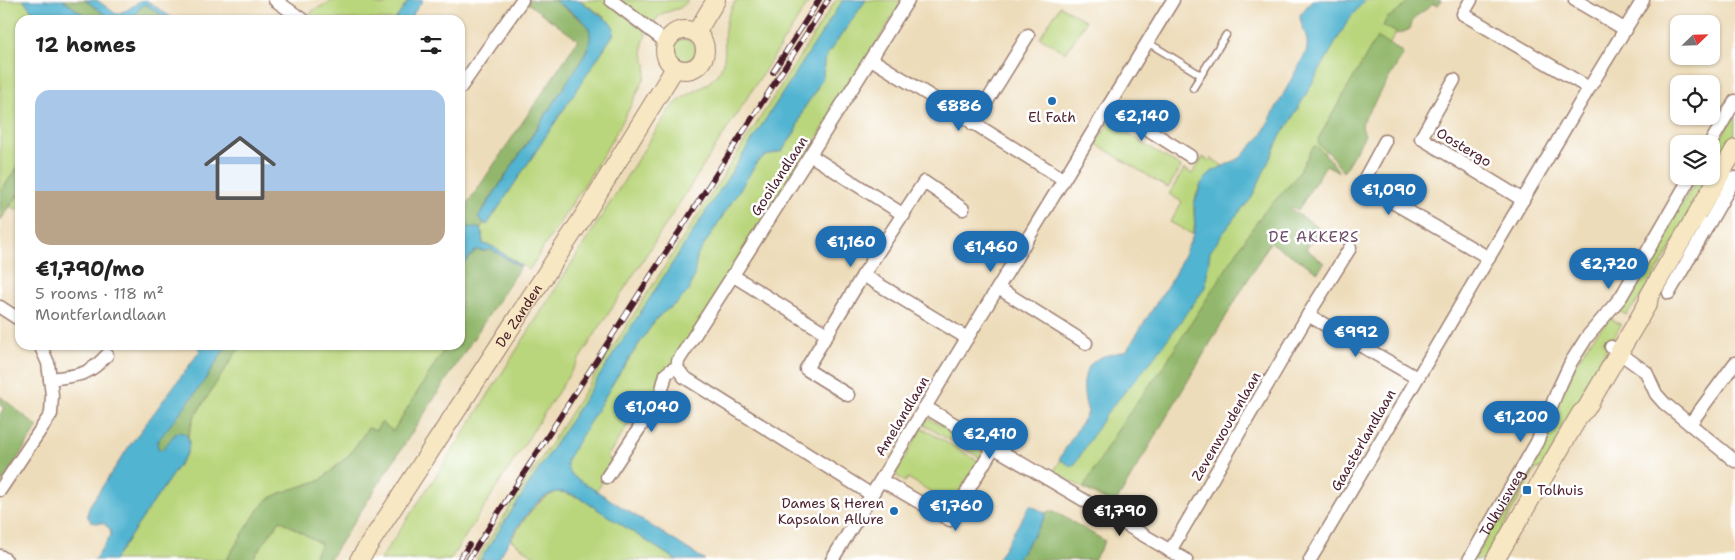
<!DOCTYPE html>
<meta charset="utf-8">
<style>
body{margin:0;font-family:"Shantell Sans",sans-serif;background:#f2f2f2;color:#222;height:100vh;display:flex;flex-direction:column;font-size:19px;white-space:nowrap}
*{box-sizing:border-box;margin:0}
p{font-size:16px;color:#767676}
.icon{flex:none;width:28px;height:28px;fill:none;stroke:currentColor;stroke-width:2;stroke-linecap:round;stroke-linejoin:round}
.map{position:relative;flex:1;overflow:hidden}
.details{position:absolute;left:15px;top:15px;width:450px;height:335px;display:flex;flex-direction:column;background:#fff;border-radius:15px;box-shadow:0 1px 4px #0004}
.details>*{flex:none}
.needle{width:32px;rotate:67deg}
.buttons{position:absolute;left:1670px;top:15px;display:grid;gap:10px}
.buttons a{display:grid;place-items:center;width:50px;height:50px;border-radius:10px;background:#fff;box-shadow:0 1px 4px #0004;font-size:25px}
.price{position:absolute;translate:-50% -42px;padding:0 11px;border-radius:18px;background:#1f6fb2;color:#fff;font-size:16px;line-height:32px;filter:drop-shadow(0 1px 2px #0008)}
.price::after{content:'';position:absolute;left:50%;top:30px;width:15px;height:11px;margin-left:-8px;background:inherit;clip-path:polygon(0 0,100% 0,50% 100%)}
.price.current{background:#222;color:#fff}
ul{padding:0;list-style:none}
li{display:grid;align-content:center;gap:10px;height:265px;padding:0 20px}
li+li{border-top:1px solid #e0e0e0}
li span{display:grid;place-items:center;height:155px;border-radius:15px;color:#555}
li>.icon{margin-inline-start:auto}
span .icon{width:90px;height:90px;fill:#fffc;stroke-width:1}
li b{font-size:21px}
h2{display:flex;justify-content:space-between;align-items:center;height:60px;padding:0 20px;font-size:21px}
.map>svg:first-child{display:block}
.green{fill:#b9d67c;stroke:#827a54}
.forest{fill:#92b76c;stroke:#6e6b4c}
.water{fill:#51b4d0;stroke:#4e6a7e}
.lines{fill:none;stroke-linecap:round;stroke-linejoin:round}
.lane-casing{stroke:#9c7e72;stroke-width:9}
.street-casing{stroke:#9c7e72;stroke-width:15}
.secondary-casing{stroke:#9c7e72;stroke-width:20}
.lane{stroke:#fff;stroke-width:6}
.street{stroke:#fff;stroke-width:12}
.secondary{stroke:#f7e8c3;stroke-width:18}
.rail-casing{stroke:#4a1f2b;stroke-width:5.5}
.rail{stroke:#fff;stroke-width:4;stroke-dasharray:11;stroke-linecap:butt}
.poi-dot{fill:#1f6fb2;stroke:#fff;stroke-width:2}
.labels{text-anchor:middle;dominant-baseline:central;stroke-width:5;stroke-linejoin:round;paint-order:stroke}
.poi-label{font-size:14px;fill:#4a1f2b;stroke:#fff}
.street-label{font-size:14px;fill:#4a1f2b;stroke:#fff}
.neighbourhood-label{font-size:15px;letter-spacing:1px;fill:#6c4d68;stroke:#fff}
</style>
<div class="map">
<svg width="1735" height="560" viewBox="0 0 1735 560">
<rect width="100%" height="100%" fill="#fff"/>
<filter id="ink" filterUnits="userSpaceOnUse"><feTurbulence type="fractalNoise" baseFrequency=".02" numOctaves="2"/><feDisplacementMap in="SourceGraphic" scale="10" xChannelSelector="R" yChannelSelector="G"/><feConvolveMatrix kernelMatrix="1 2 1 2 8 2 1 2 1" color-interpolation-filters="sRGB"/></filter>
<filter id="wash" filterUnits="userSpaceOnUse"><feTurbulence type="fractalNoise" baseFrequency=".0096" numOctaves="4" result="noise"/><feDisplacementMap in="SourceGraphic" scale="20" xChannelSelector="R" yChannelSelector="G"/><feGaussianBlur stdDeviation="1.12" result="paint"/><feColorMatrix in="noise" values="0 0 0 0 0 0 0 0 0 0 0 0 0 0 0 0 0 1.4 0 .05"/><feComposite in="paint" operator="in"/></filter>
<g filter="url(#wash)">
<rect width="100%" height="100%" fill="#eddcb9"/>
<!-- green -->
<g class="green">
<polygon points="0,0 23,0 40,20 20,20 20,164 0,192"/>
<polygon points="334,0 370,0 379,5 385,5 390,0 409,0 395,20 309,19 312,11"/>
<path d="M579,0H604L644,30L646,35C636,55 652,60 644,79C613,146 569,207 529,270L490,245L483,244L482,233L480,229L484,223L487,225L613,35C617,21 589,7 579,0Z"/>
<polygon points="619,0 689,0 680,8 661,14 653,23 645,20"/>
<path d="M736,0H810L450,560H380L457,444L669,110C683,92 709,90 720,70C728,56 723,43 725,29C726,18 731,9 736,0Z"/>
<polygon points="836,0 843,0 480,560 476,560"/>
<path d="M866,0H903L637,428L629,423L607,457L615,463L596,492C584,484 561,474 568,456L618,375L654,322L661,314L678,302L695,265L697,256L758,161L765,156L782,151L795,132L804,108L814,94L823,76L824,61L827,55Z"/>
<polygon points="1346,0 1416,0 1112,505 1054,471"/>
<polygon points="1060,6 1086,21 1066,53 1040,37"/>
<circle cx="684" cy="50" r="11"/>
<polygon points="1735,114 1735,137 1645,292 1626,315 1617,310 1699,176 1711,176 1711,155"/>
<polygon points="1121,118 1124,121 1120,129 1181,167 1168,188 1096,144 1110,121 1114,119 1119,121"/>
<path d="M1203,157L1209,161L1211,158L1223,166C1205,176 1194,190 1194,211C1194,220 1196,226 1192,234L1170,222L1182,202L1169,194L1184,169L1192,174Z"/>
<polygon points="20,192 20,209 17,210 10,206"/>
<polygon points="1610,318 1621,325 1587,381 1576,411 1541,469 1536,469 1484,560 1474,560 1571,372 1588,344"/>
<polygon points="243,345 447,345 393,432 376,431 368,428 350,454 321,480 302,486 258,511 226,560 114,560 187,453 189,441 188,436 193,419 235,354"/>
<polygon points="928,418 980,447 982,452 980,458 924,425"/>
<polygon points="922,428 978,461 952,505 947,509 938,508 943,499 908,478 905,482 896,475 896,472"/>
<path d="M557,492L566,493L580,498L676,560H540L511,540C523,521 535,500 557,492Z"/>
<polygon points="280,519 322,544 312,560 252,560"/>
</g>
<!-- forest -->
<g class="forest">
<polygon points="63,0 85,0 112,20 91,20"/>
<polygon points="527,0 554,0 587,24 590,31 591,40 583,58 478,217 484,223 480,229 471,228 460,223 460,215 578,40 526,2"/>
<path d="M1409,0H1441L1438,6L1433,4C1422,14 1413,14 1410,29L1399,34L1383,26L1387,18L1396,13Z"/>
<polygon points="145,4 169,20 131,20 140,8"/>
<polygon points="1377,37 1402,52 1403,55 1363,121 1362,126 1365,135 1343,172 1330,154 1319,145 1318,139"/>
<polygon points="1316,146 1329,158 1339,172 1326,165 1298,210 1292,207 1290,209 1320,228 1306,249 1324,263 1318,272 1270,242 1115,504 1084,487 1115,434 1132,409 1161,370 1249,233 1264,212 1294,180 1313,147"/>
<polygon points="20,164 20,192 0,221 0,192"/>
<polygon points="491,249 520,267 329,560 312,560 321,544 280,520 252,560 226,560 258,510 268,499 283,492 321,480 350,454 368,428 376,430 381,422 393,431 447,345 460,345 460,263 463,264 476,250 486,251"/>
<polygon points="227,345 243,345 235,354 193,419 188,436 184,434 176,433 164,449 160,450 157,446 158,439 203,383"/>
<polygon points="0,396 38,427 0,485 0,414 4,408 0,405"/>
<polygon points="1050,511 1057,513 1105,541 1094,560 1017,560 1045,517 1045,513"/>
</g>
<!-- water -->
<g class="water">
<polygon points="23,0 63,0 91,20 40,20"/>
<polygon points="85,0 97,0 116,14 127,10 140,1 146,0 175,20 169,20 145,4 140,8 131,20 112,20"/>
<polygon points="409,0 423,0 409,20 395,20"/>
<path d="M554,0H579L611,23L614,28L613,35L487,225L478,218L583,58C602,23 580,19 554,0Z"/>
<path d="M843,0H866L827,55L824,61L823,76L814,94L804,108L795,132L782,151L765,156L758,161L697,256L694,276L689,291L678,302L661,314L654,322L618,375L567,460V467L573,476L705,560H676L580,498C573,495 565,491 557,492C532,496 510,540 498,560H480Z"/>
<path d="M1312,0H1365L1349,19L1289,124L1281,135L1251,199L1234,218L1210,252L1205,288L1153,359L1106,414L1075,464L1071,466L1059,459L1088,412C1083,397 1080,374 1093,362C1102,354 1117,354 1127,350L1174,275L1191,240L1195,228L1194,204L1201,184L1211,172L1240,158L1261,136L1306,52C1311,37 1300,29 1300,15Z"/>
<polygon points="460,223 471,228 479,228 482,233 483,244 492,246 521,266 520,267 491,249 486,251 476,250 466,261 460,263 460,247 463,241 460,238"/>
<path d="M197,345H227L203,383L157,442L158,448L162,450L176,433L181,432C191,436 190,444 187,453L114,560H94L111,535L110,529L103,523C90,524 84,519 90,505L130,445L200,351Z"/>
<polygon points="1030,505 1045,513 1045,517 1017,560 997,560"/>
</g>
</g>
<g filter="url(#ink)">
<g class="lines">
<defs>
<g id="lane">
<polyline points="1147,42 1201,75"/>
<polyline points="1193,88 1226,35"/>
</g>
<g id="street">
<polyline points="275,0 303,20"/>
<polyline points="611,0 666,42"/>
<polyline points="1471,0 1463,14 1589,88"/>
<polyline points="1575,0 1626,30"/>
<polyline points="871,59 1063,179"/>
<polyline points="1454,80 1421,138 1523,200"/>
<polyline points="460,88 522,0"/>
<polyline points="1109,105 1190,156"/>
<polyline points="973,124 1028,35"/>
<polyline points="1385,141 1365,178 1368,188 1489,258"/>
<polyline points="1710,144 1735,101"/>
<polyline points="810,155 904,215"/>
<polyline points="1700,222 1707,227 1735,178"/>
<polyline points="732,275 827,334"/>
<polyline points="863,275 967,338"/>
<polyline points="998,288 1086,343"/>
<polyline points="1669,293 1707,227"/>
<polyline points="0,307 20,320"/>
<polyline points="1308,315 1417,378"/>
<polyline points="1611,347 1646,372 1656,394 1664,403 1735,461"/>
<path d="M50,379C78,375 87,377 107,355"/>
<polyline points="848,395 806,369 863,275 924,182 963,209"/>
<polyline points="925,407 1186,560"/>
<polyline points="1690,424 1735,363"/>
<polyline points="607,477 660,397 666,374 671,370 677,368"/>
<polyline points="881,480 950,520 994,447"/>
<polyline points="0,490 51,414 52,395 48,363 40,345"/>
<polyline points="872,495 684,377 677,368 678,361 810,155 908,0"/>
<polyline points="1170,551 1308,315 1350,248"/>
<polyline points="0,556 6,560"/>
<polyline points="832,560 1173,0"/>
<polyline points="1310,560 1580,103 1643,0"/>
<path id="s1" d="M1469,560L1537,442L1557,392L1571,362L1587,337L1621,297L1691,176"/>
</g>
<g id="secondary">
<circle cx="685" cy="50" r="20"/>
<polyline points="696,33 716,0"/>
<path id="s2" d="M359,560L585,214L675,68"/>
<polyline points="1495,560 1581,413 1586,409 1648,303 1649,296 1735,149"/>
</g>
</defs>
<!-- lane casing -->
<use href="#lane" class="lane-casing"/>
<!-- street casing -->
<use href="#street" class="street-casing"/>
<!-- secondary casing -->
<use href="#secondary" class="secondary-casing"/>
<!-- lane -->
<use href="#lane" class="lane"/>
<!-- street -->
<use href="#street" class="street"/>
<!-- secondary -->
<use href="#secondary" class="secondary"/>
<defs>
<g id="rail">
<polyline points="773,72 819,0"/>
<polyline points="459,560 469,545"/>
<polyline points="468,560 828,0"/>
</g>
</defs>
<!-- rail casing -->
<use href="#rail" class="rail-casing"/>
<!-- rail -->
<use href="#rail" class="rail"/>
</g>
</g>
<!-- markers -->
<g class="poi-dot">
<circle cx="1052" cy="101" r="5"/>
<rect x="1522" y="485" width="10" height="10" rx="2.5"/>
<circle cx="894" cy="511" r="5"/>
</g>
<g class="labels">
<!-- poi labels -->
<g class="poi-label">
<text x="1052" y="117">El Fath</text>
<text x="1537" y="490" text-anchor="start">Tolhuis</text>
<text x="884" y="503" text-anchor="end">Dames &amp; Heren<tspan x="884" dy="16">Kapsalon Allure</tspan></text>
</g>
<!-- street labels -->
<g class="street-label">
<text transform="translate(1464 147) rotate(31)">Oostergo</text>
<text transform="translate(779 176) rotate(-57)">Gooilandlaan</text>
<text stroke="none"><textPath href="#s2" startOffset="292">De Zanden</textPath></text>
<text transform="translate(902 416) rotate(-59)">Amelandlaan</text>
<text transform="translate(1226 426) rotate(-60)">Zevenwoudenlaan</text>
<text transform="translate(1363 440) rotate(-60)">Gaasterlandlaan</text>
<text stroke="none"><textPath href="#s1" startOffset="66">Tolhuisweg</textPath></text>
</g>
<!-- neighbourhood labels -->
<g class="neighbourhood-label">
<text x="1314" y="237">DE AKKERS</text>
</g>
</g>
</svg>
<div class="buttons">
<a><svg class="needle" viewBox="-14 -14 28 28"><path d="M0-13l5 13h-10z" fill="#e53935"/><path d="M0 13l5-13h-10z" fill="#767676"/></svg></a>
<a><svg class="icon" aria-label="locate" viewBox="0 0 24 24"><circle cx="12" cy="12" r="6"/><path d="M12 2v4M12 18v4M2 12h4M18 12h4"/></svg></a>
<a><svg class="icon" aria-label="layers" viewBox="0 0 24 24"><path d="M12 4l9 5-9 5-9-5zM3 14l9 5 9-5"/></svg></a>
</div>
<b class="price" style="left:959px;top:132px">€886</b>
<b class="price" style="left:1142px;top:142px">€2,140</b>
<b class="price" style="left:1389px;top:216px">€1,090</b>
<b class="price" style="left:851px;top:268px">€1,160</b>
<b class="price" style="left:991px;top:273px">€1,460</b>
<b class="price" style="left:1609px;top:290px">€2,720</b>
<b class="price" style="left:1356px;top:358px">€992</b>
<b class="price" style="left:652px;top:433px">€1,040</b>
<b class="price" style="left:1521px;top:443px">€1,200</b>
<b class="price" style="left:990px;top:460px">€2,410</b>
<b class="price" style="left:956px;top:532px">€1,760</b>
<b class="price current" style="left:1120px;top:537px">€1,790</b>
<section class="details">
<h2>12 homes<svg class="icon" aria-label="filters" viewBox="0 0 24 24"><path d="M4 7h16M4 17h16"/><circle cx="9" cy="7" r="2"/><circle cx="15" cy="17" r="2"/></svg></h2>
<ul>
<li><span style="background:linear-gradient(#a9c7e8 65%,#b9a48a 0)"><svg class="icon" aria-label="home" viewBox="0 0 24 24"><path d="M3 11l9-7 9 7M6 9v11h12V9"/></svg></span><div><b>€1,790/mo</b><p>5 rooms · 118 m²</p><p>Montferlandlaan</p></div></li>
</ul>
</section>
</div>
